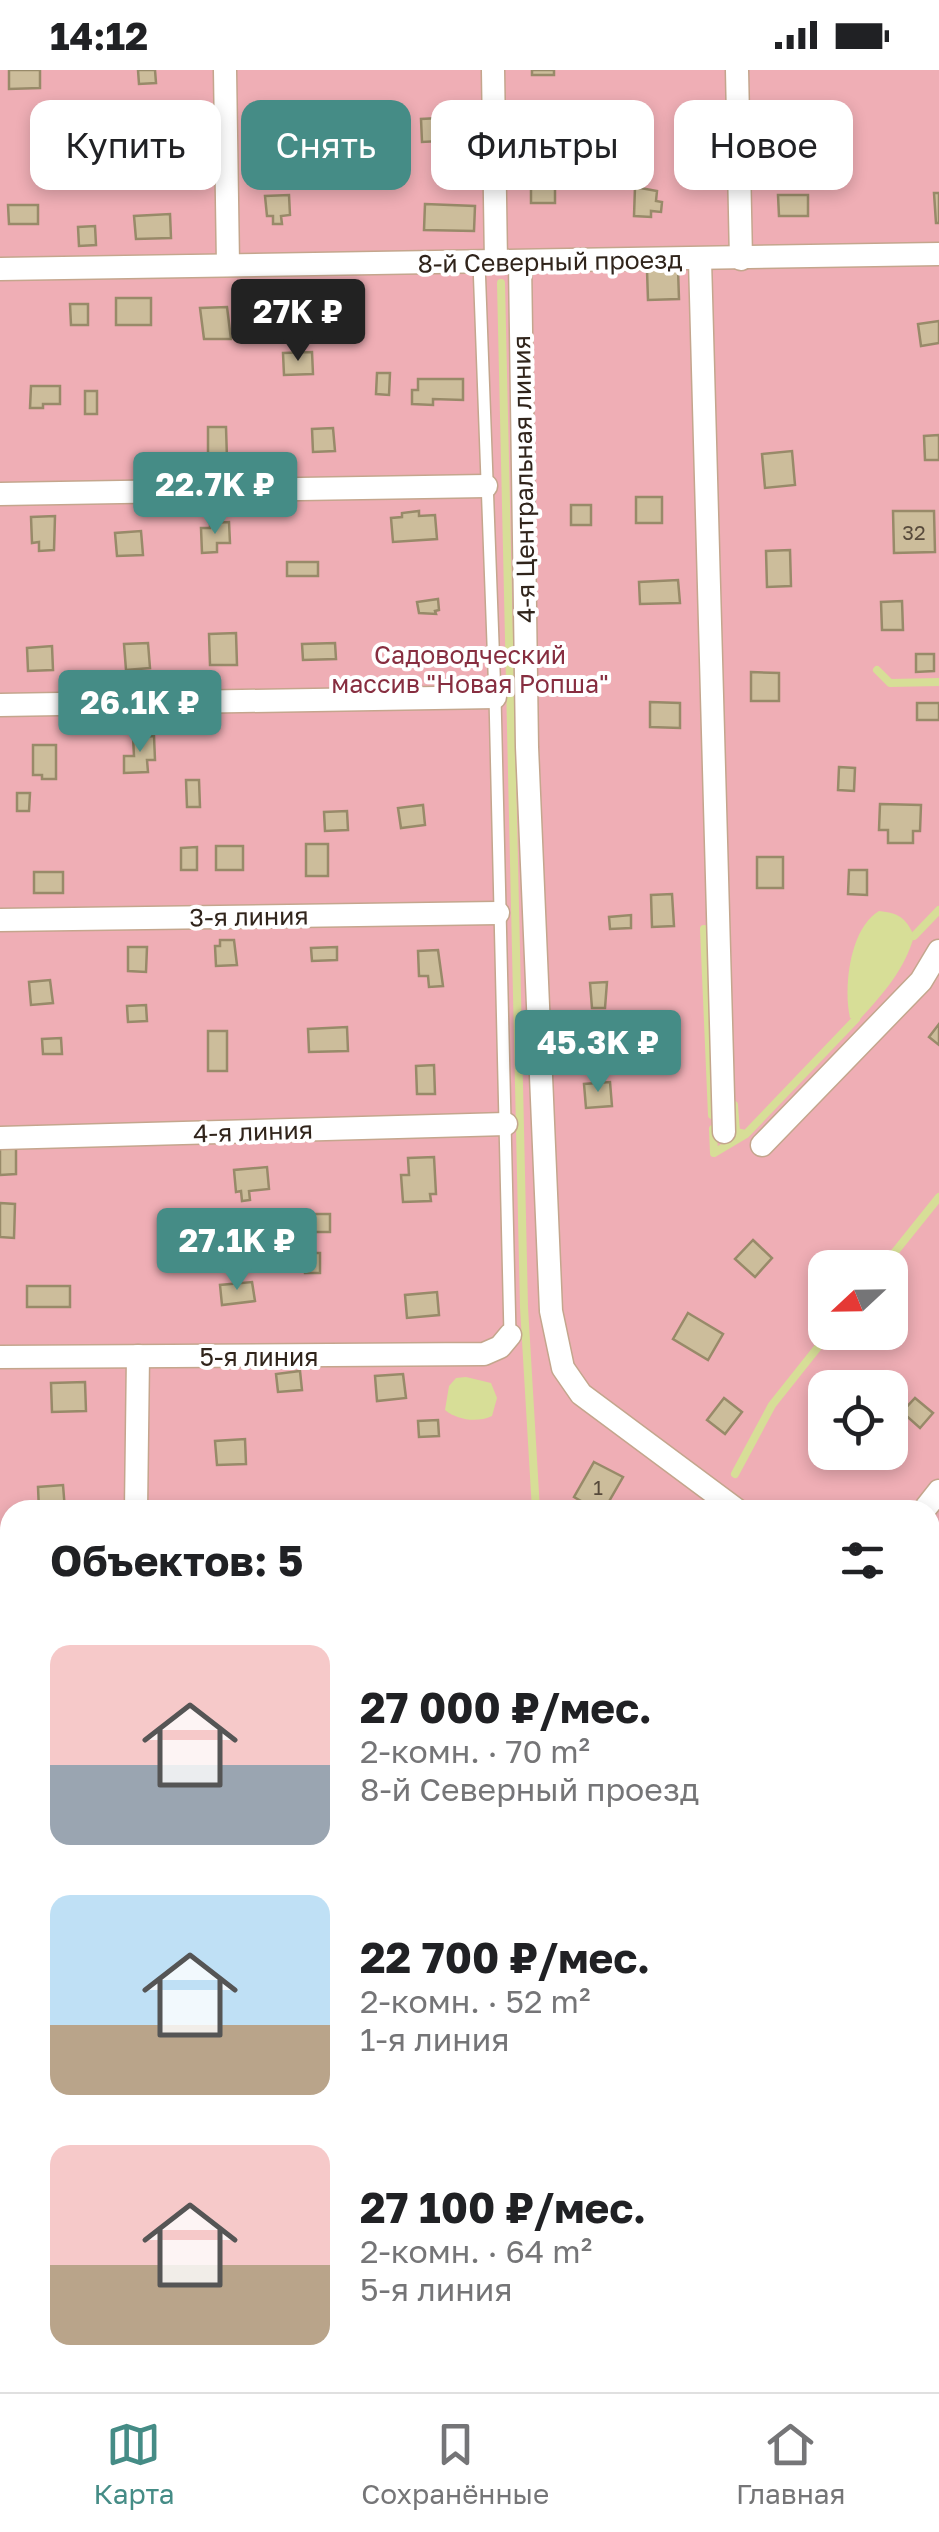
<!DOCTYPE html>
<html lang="ru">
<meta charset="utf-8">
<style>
body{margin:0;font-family:"Golos Text",sans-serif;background:#f6f6f6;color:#202124;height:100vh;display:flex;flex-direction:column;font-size:38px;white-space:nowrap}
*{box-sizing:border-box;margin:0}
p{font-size:32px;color:#757577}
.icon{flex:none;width:55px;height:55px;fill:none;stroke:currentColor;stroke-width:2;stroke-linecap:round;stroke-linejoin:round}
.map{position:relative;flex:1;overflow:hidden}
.side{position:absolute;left:0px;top:1430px;width:940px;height:892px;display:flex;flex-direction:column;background:#fff;border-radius:30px 30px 0 0;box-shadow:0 5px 15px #0003}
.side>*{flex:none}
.hud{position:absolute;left:30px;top:30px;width:880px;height:90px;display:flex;gap:20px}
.needle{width:65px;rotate:248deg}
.buttons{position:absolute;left:808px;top:1180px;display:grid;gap:20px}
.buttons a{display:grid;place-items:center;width:100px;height:100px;border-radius:20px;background:#fff;box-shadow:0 5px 15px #0003;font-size:50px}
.price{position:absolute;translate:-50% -85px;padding:0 22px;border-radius:10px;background:#458c86;color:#fff;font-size:32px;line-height:65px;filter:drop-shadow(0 2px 5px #0008)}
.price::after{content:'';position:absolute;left:50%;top:60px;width:30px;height:22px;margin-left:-15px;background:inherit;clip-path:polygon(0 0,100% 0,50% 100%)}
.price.on{background:#222;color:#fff}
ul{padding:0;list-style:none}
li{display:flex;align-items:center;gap:30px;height:250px;padding:0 50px}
li span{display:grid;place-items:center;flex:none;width:280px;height:200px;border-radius:20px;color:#555}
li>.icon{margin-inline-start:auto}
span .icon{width:120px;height:120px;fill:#fffc;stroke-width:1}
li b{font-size:42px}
h2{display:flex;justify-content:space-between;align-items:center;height:120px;padding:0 50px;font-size:42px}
.tag{padding:0 35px;border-radius:20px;background:#fff;box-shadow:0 5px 15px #0003;font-size:35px;line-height:90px}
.tag.on{background:#458c86;color:#fff}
.status{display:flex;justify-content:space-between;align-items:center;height:70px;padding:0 50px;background:#fff;direction:ltr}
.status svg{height:28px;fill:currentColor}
.dock{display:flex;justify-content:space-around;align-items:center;height:140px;border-top:2px solid #e0e0e0;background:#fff;font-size:28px;color:#757577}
.dock a{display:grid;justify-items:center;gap:5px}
.dock .on{color:#458c86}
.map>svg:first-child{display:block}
.green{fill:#efaeb5;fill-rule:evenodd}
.water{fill:#d7de97}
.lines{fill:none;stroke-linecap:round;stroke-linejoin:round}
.stream{stroke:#d7de97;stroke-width:8}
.building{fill:#ccbd9b;stroke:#988a69;stroke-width:2.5}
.lane-casing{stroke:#c4a68d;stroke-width:14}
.street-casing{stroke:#c4a68d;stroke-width:25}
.lane{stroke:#fff;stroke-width:11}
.street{stroke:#fff;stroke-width:22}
.labels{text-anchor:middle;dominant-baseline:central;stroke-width:8;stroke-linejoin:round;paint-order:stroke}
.number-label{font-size:20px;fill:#574a3b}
.street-label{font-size:25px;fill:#30241b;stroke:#fff}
.park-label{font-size:25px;fill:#872e40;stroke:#fff}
</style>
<div class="status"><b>14:12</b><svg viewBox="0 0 49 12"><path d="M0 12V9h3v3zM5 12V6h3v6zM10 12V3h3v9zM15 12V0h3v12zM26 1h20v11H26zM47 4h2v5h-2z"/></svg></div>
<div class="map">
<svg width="939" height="2322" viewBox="0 0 939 2322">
<rect width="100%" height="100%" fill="#fbf5ef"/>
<!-- green -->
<path class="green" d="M0,0H939V2322H0ZM825,1198H890V1262H825ZM825,1318H890V1382H825ZM10,1440H930V2312H10Z"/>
<!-- water -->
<g class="water">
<path d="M879,841C899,843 906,848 914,866C905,899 883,924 860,949L850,948C843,917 850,858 879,841Z"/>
<path d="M466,1307L491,1313L497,1328L492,1346C477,1353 457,1350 445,1340L449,1316L456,1308Z"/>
</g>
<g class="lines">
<!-- stream -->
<g class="stream">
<polyline points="501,213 524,1237 536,1440"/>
<polyline points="877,600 890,613 939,612"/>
<polyline points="704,859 712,1045"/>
<polyline points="914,866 939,840"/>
<polyline points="734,1035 736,1062 745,1064"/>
<polyline points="713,1059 714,1083 746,1064 856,949"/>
<polyline points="882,1198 939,1127"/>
<polyline points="735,1404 772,1335 830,1262"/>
<polyline points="930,1762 939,1789"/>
<polyline points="3,2322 11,2312"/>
</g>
</g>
<!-- building -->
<g class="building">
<polygon points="9,0 40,0 40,18 9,19"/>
<polygon points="138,0 155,0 156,13 139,14"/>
<rect x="532" y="0" width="22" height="5"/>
<polygon points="266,33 285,33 287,61 264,62"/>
<polygon points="528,45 553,45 553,77 529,78"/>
<polygon points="718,45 718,68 689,68 689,58 680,58 679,46"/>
<polygon points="458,47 459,70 422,72 421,49"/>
<rect x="779" y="51" width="23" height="17"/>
<polygon points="173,55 174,88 131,90 130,57"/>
<polygon points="609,58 623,59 622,87 608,86"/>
<polygon points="323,76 351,76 351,93 322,93"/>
<rect x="531" y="112" width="24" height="21"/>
<polygon points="635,117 657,121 656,131 662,132 661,142 651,141 651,147 634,146"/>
<polygon points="934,123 939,123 939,153 936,153"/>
<polygon points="289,125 290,145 281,146 282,154 273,154 273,146 267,146 265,126"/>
<polygon points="778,125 808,125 808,146 779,146"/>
<polygon points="425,134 475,136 474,161 424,160"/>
<polygon points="8,135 38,135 38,154 9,154"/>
<polygon points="170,144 171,168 136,169 134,146"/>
<polygon points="95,156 96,175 79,176 78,157"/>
<polygon points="678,199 679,229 648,230 647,200"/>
<polygon points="297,226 318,226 318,256 297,257"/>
<rect x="116" y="228" width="35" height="27"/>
<polygon points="70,234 88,234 88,255 71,255"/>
<polygon points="227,237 231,269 204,269 200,238"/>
<polygon points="939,251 939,273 921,276 918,254"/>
<polygon points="312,282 313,304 284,305 283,283"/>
<polygon points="377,303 390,303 389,325 376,324"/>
<polygon points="418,309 463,309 463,330 433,329 433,335 412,334 412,320 418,320"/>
<polygon points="31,316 60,316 60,334 43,334 43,338 30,338"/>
<rect x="85" y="321" width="12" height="23"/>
<polygon points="208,357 226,357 227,389 208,390"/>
<polygon points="333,358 335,381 313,382 312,359"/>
<polygon points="939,365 939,390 925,390 924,366"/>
<polygon points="792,381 795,415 765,418 762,384"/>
<rect x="636" y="427" width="26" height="26"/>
<rect x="571" y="435" width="20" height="20"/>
<polygon points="419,441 419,446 435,445 437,469 393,472 391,448 402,447 402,443"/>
<polygon points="893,441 934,441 935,482 894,483"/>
<polygon points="55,446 54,480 39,481 39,472 32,473 31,447"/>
<polygon points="229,452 230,473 217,473 217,482 202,483 201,458 210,458 210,453"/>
<polygon points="141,461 143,485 117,486 115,463"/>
<polygon points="790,480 791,516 767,517 766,481"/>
<rect x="287" y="492" width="31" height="14"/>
<polygon points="678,510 680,533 640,534 639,512"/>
<polygon points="438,529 439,540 435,541 436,544 419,543 417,532"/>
<polygon points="902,531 903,560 882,560 881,532"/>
<polygon points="236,563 237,595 210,595 209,564"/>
<polygon points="148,573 150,598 126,600 124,574"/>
<polygon points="335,573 336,589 303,590 302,574"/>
<polygon points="52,576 53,600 28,601 27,578"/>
<polygon points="916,584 934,584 934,601 916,602"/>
<polygon points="751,602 779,603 779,631 751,631"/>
<polygon points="650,632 680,633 680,658 650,657"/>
<rect x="917" y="633" width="22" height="17"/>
<polygon points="154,666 155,690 147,690 148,702 124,703 124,686 134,686 133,667"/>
<polygon points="33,675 56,675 56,709 42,709 42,705 33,705"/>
<polygon points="839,697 855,698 854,721 838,720"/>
<polygon points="186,710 199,710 200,737 187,737"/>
<polygon points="17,723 30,723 29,741 17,741"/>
<polygon points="880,734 921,735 920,761 913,761 913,773 888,773 888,760 879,760"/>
<polygon points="423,735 425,755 401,758 398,738"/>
<polygon points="347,741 348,760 325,761 324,742"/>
<rect x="306" y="774" width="22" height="32"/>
<rect x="216" y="776" width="27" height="24"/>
<polygon points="197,777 197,800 181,800 181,778"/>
<rect x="757" y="787" width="26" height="31"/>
<polygon points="849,800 867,800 867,825 848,824"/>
<rect x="34" y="802" width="29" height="21"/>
<polygon points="672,824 674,856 652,857 651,825"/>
<polygon points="631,845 631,858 610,859 609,847"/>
<polygon points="220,870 234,870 237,895 216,896 215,876 220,876"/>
<polygon points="128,877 147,877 146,902 128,901"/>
<polygon points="337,877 337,890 312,891 311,878"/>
<polygon points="438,880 443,916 429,917 428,906 419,906 418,881"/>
<polygon points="50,910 53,933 31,935 29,912"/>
<polygon points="607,912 605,938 592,938 590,913"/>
<polygon points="146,935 147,951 128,952 127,936"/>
<polygon points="939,954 939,975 929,967"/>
<polygon points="347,957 348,981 309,982 308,959"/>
<rect x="208" y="961" width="19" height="40"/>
<polygon points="61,968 62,984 43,984 42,969"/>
<polygon points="434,995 435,1024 417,1024 416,996"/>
<polygon points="610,1012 612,1036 586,1038 584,1014"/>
<polygon points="0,1078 16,1078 16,1104 0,1105"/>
<polygon points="434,1087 436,1124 430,1124 431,1131 403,1132 401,1105 409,1105 408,1088"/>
<polygon points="267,1097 269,1119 249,1121 250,1130 242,1131 241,1121 236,1122 234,1100"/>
<polygon points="0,1133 15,1134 14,1168 0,1167"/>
<polygon points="305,1144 330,1144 330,1162 306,1162"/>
<polygon points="753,1170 772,1188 755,1207 735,1189"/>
<rect x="305" y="1183" width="15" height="20"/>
<polygon points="252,1212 255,1231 222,1235 220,1215"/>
<rect x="27" y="1216" width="43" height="21"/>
<polygon points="437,1222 439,1245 407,1248 405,1225"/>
<polygon points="688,1243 723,1264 708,1290 673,1269"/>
<polygon points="300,1301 302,1320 278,1322 276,1304"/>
<polygon points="403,1304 406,1328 377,1331 375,1306"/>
<polygon points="85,1312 86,1341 52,1342 51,1313"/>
<polygon points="724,1328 742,1342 725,1364 707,1350"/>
<polygon points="915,1328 933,1343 920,1358 902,1342"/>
<polygon points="438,1350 439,1366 419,1367 418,1351"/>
<polygon points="245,1369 246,1394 217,1395 215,1371"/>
<polygon points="594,1392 623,1407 604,1440 597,1440 574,1427"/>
<polygon points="63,1415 65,1440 39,1440 38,1417"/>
</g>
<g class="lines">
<defs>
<polyline id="lane" points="479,193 495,627 510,1265"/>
<g id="street">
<polyline points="225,0 228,194"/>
<polyline points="493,0 496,192"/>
<polyline points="737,0 741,189"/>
<polyline points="700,190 724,1062"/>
<polyline points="520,192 527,677 551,1241 563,1298 581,1324 737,1440"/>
<polyline points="0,199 939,184"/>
<polyline points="0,424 486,416"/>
<polyline points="0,635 495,627"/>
<polyline points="0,850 498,843"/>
<polyline points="0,1068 506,1054"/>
<polyline points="762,1075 921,911 939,881"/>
<polyline points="0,1287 484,1284 500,1277 510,1265"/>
<polyline points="136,1440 138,1286"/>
<polyline points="924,1440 939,1421"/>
<polyline points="0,1499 10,1499"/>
<polyline points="930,1540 939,1539"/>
<polyline points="930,1734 939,1760"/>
<polyline points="930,1894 939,1892"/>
<polyline points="930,2253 939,2251"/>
<polyline points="292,2322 299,2312"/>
<polyline points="694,2322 726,2312"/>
</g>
</defs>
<!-- lane casing -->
<use href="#lane" class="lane-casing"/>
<!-- street casing -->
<use href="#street" class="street-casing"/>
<!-- lane -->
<use href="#lane" class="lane"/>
<!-- street -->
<use href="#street" class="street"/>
</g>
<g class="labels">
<!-- number labels -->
<g class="number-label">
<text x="914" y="462">32</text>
<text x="598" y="1417">1</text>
</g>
<!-- street labels -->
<g class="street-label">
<text transform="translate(550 191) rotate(-1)">8-й Северный проезд</text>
<text transform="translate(523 409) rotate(-91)">4-я Центральная линия</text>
<text transform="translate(249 846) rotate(-1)">3-я линия</text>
<text transform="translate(253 1061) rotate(-2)">4-я линия</text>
<text x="259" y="1286">5-я линия</text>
</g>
<!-- park labels -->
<g class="park-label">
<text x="470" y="584">Садоводческий<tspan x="470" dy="29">массив "Новая Ропша"</tspan></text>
</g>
</g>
</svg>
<div class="buttons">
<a><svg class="needle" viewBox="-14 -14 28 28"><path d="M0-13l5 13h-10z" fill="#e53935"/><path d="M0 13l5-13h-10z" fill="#757577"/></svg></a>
<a><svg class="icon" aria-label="locate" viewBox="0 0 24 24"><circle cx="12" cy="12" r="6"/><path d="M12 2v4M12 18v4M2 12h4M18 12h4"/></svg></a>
</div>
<b class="price on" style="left:298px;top:294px">27K ₽</b>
<b class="price" style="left:215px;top:467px">22.7K ₽</b>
<b class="price" style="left:140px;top:685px">26.1K ₽</b>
<b class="price" style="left:598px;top:1025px">45.3K ₽</b>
<b class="price" style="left:237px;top:1223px">27.1K ₽</b>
<div class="hud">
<a class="tag">Купить</a>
<a class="tag on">Снять</a>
<a class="tag">Фильтры</a>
<a class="tag">Новое</a>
</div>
<section class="side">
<h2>Объектов: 5<svg class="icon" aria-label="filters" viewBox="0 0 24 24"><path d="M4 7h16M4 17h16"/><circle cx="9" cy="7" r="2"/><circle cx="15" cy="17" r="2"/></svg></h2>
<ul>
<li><span style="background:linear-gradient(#f6c9c9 60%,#9aa5b1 0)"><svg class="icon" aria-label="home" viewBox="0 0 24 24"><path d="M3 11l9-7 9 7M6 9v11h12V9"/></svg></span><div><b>27 000 ₽/мес.</b><p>2-комн. · 70 m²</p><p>8-й Северный проезд</p></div></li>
<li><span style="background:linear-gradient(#bfe0f5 65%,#b9a48a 0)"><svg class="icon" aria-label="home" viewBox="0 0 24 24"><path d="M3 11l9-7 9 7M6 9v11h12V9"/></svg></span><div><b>22 700 ₽/мес.</b><p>2-комн. · 52 m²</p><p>1-я линия</p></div></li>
<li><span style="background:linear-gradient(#f6c9c9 60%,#b9a48a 0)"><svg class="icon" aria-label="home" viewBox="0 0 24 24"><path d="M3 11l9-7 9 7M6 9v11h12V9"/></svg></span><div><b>27 100 ₽/мес.</b><p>2-комн. · 64 m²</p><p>5-я линия</p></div></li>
</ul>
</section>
</div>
<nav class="dock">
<a class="on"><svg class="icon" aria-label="map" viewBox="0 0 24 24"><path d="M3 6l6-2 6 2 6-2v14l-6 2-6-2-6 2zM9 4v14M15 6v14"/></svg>Карта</a>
<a><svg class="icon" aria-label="saved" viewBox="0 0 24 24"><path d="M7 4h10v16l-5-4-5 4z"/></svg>Сохранённые</a>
<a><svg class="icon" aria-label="home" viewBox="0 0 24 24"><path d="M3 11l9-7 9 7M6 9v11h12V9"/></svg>Главная</a>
</nav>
